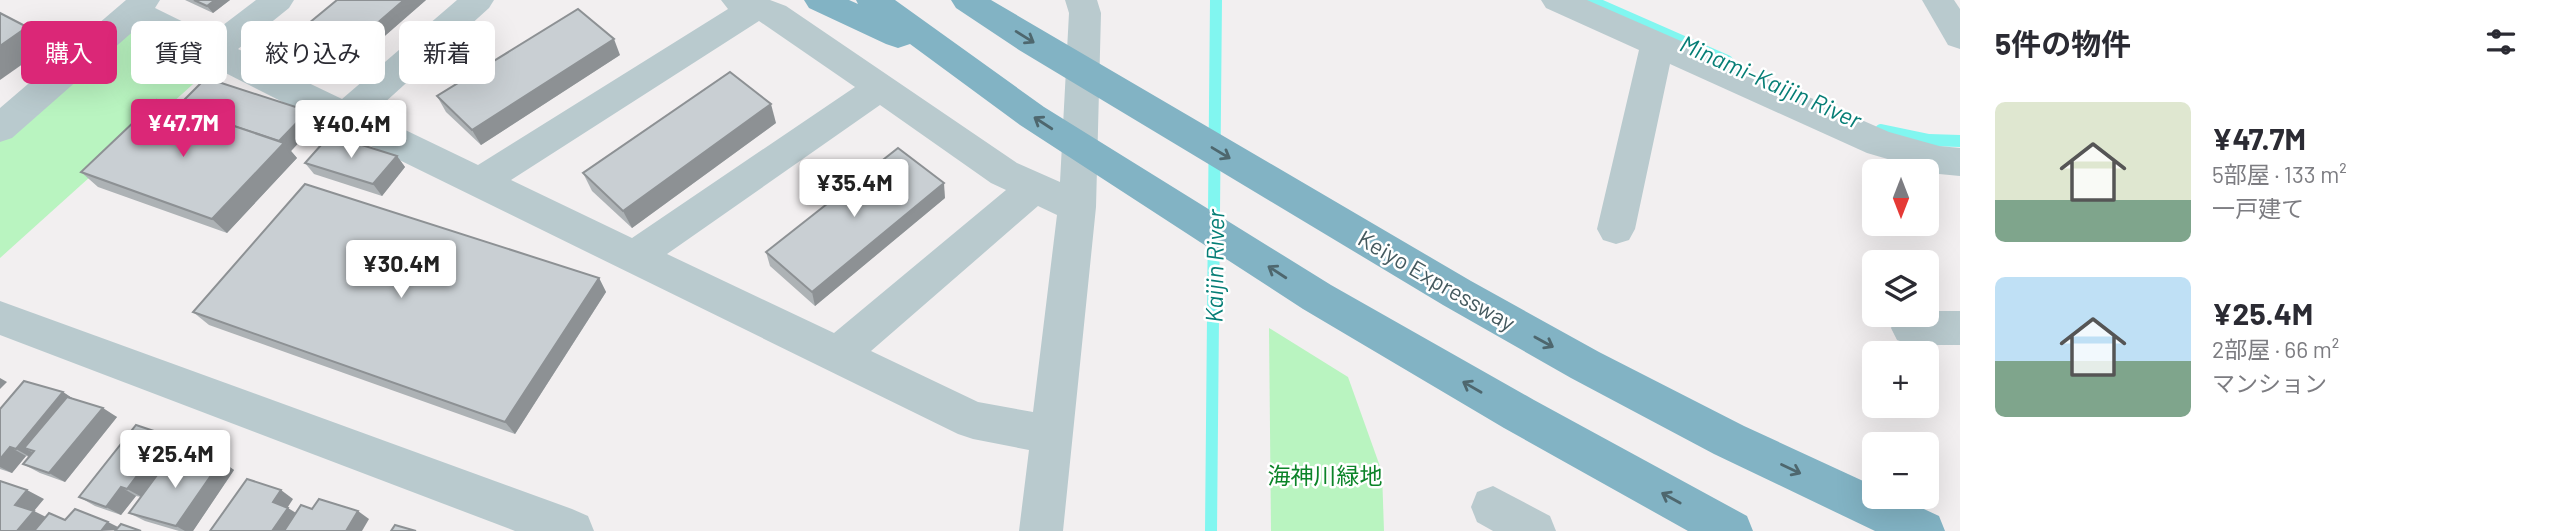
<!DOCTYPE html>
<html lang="ja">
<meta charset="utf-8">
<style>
body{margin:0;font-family:Barlow,"Noto Sans JP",sans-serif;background:#f7f7f7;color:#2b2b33;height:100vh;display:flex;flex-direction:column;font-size:26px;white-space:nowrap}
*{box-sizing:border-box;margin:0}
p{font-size:23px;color:#7c7c81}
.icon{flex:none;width:38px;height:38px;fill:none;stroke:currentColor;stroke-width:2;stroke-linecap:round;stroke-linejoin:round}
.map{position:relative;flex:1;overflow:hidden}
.details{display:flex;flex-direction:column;background:#fff;width:595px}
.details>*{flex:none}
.banner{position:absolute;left:21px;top:21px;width:665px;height:63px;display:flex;gap:14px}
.needle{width:46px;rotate:180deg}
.buttons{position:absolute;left:1862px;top:159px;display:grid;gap:14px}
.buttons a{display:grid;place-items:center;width:77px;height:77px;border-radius:10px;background:#fff;box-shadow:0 7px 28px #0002;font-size:35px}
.price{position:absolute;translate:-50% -60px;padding:0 16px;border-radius:7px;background:#fff;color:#222;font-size:23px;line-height:46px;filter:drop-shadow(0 2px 4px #0008)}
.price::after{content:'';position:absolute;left:50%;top:42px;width:21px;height:16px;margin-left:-10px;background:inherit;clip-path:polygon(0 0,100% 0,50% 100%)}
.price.selected{background:#db2777;color:#fff}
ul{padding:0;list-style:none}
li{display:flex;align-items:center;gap:21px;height:175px;padding:0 35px}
li span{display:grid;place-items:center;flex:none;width:196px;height:140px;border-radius:10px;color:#555}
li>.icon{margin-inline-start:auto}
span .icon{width:84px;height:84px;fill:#fffc;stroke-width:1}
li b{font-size:30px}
h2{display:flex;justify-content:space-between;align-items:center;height:84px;padding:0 35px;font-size:30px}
.chip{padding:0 24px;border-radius:10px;background:#fff;box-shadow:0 7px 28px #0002;font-size:24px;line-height:63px}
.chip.selected{background:#db2777;color:#fff}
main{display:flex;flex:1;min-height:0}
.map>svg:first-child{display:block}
.green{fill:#b9f4c0}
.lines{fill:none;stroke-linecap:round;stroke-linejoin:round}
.stream{stroke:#81f6f0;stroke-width:12}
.minor{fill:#b9cace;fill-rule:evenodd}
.highway{fill:#82b3c4;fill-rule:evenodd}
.wall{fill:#adb2b5}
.shaded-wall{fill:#8d9194}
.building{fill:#c9cfd3;stroke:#8d9194;stroke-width:2}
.oneway{stroke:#4e676e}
.labels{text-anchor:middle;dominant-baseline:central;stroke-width:5;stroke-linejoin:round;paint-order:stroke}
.street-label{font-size:23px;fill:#455a5f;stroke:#fff}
.park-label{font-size:23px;fill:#0c8429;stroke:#fff}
.water-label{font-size:24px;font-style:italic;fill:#067e76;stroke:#fff}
</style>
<main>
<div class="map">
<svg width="1960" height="531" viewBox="0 0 1960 531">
<rect width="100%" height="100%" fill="#f2eff0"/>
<!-- green -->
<g class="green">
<polygon points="129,28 212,67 0,258 0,140"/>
<polygon points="1269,328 1348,377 1382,472 1384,531 1271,531"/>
</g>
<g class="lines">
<!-- stream -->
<g class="stream">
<polyline points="1588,0 1727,61"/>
<polyline points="1881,130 1929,140 1960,141"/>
<polyline points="1211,531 1216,0"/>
</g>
<!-- minor -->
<g class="minor">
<path d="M126,0H160L155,8L210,35L256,0H294L289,8L238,49L342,99L457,0H494L489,8L372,114L478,165L728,9L721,0H770L786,6L1017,163L1060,182L1069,13L1065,0H1097L1101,13L1096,207L1063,531H1019L1029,450L973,439L958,434L332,127L137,28L12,138L0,142V108ZM759,21L855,87L632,238L511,180ZM880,105L991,183L1006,190L834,333L667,254ZM1038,206L1057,215L1033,412L978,402L871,351Z"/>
<polygon points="1541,0 1587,0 1889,132 1939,146 1960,148 1960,176 1939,174 1867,153 1670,64 1635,229 1629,240 1616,244 1603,240 1597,229 1639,50 1546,8"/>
<polygon points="1922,0 1954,0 1960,9 1960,49 1948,45"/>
<polygon points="0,301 572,509 588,516 594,531 515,531 0,335"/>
<polygon points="1927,311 1960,311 1960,345 1911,345 1897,340 1891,328 1897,316 1927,315"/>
<polygon points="1493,486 1550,516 1556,531 1493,531 1477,522 1471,507 1477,492"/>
</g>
<!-- highway -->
<g class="highway">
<polygon points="804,0 849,0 858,4 856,0 895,0 1044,107 1331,285 1534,400 1747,516 1753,531 1688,531 1504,428 1303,309 1020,125 910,44 898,48 886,44 809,8"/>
<polygon points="951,0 991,0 1471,281 1599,352 1744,426 1874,486 1874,497 1898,497 1939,516 1945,531 1875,531 1714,454 1571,378 1443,305 1019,50 956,8"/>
</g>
</g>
<!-- wall -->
<g class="wall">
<polygon points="185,0 230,0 213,13"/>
<polygon points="337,0 426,0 340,75 296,55 286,42"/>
<polygon points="620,55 481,145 446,112 437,96"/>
<polygon points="177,107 308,111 317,123 291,151 297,158 227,233 98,187 81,172"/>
<polygon points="776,123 632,228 592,191 583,173"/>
<polygon points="397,156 405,167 382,196 314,174 305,163"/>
<polygon points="945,198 815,306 770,266 766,252"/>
<polygon points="599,278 606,292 515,434 209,325 193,312"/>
<polygon points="63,392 72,398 117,417 65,482 40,473 23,464 29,457 26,456 12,473 0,469 0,409"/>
<polygon points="157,432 171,441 163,452 172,458 164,468 172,469 191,460 221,461 234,470 193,531 179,531 145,521 129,513 141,497 136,496 121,515 95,506 79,497"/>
</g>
<!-- shaded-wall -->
<g class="shaded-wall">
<polygon points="215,0 230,0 213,13 207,6"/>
<polygon points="404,0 426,0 340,75 331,63"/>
<polygon points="27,27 47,47 0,80 0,46"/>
<polygon points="614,39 620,55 481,145 472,130"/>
<polygon points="771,104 776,123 632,228 623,211"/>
<polygon points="308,111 317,123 291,151 297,158 227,233 212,219 277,143"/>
<polygon points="397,156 405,167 382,196 373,184"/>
<polygon points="944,183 945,198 815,306 812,292"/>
<polygon points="599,278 606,292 515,434 505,422"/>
<polygon points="0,378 7,382 0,389"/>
<polygon points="63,392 78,402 24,448 36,454 32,458 16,449"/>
<polygon points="103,408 117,417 65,482 49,473"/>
<polygon points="157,432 171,441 163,452 172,458 142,497 127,489 147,445"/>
<polygon points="10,447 26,456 12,473 0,467 0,459"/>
<polygon points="221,461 234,470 193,531 185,531 176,526"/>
<polygon points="121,487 136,496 121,515 106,507"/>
<polygon points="27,490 44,499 34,511 50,519 41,531 17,531 15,505"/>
<polygon points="281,490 293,499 286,510 273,502"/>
<polygon points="288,508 301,516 290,531 272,531"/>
<polygon points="358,511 369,519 362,531 346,531"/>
<polygon points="108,522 124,530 101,531"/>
</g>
<!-- building -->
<g class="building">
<polygon points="194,0 215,0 207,6"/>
<polygon points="337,0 404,0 331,63 286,42"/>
<polygon points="578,9 614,39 472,130 437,96"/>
<polygon points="0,13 27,27 0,46"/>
<polygon points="730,72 771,104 623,211 583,173"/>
<polygon points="206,78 308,111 279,141 177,107"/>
<polygon points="157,100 284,143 212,219 81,172"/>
<polygon points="330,135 397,156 373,184 305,163"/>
<polygon points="898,148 944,183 812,292 766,252"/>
<polygon points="305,184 599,278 505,422 193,312"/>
<polygon points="24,381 63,392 16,449 10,447 0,459 0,409"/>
<polygon points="67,397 103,408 49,473 23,464 34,451 24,448"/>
<polygon points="136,425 157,432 147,445 157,449 127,489 121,487 106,507 79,497"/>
<polygon points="195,454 221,461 176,526 129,513 163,467 172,469 180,457 191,460"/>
<polygon points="247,479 281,490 273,502 288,508 272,531 210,531"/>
<polygon points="0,481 27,490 15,505 34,511 17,531 0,531"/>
<polygon points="319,499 358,511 346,531 284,531 301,505 312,509"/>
<polygon points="75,509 108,522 101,531 34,531 49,513 65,520"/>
<polygon points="121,524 141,531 115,531"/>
<polygon points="395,525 416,531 391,531"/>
</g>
<!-- one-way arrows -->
<defs><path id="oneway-shaft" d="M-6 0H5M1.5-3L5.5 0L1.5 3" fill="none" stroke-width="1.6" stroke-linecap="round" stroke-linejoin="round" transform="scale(1.75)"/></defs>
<g class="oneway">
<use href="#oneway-shaft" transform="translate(1025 37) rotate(32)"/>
<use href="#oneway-shaft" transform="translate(1043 123) rotate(-147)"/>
<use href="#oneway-shaft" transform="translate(1221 153) rotate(31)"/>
<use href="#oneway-shaft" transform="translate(1277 272) rotate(-147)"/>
<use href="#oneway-shaft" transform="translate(1544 342) rotate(29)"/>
<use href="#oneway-shaft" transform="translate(1472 387) rotate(-150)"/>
<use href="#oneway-shaft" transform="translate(1791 469) rotate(25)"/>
<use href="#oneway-shaft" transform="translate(1671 498) rotate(-151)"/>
</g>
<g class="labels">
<!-- street labels -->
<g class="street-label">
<text transform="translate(1437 280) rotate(30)">Keiyo Expressway</text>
</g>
<!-- park labels -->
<g class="park-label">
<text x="1325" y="475">海神川緑地</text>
</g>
<!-- water labels -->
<g class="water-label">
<text transform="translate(1771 81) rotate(24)">Minami-Kaijin River</text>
<text transform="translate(1214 266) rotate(-89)">Kaijin River</text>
</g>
</g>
</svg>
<div class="buttons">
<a><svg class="needle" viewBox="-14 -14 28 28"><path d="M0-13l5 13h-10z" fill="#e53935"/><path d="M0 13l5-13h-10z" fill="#7c7c81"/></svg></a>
<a><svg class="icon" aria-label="layers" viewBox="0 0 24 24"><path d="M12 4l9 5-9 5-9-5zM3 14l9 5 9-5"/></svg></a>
<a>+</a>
<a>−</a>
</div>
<b class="price selected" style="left:183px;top:159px">¥47.7M</b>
<b class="price" style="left:351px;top:160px">¥40.4M</b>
<b class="price" style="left:854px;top:219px">¥35.4M</b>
<b class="price" style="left:401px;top:300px">¥30.4M</b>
<b class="price" style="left:175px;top:490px">¥25.4M</b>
<div class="banner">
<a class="chip selected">購入</a>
<a class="chip">賃貸</a>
<a class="chip">絞り込み</a>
<a class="chip">新着</a>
</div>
</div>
<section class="details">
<h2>5件の物件<svg class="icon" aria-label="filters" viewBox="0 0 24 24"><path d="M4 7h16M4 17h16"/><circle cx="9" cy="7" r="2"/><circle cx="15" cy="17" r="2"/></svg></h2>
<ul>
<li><span style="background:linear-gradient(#dfe7d0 70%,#7fa58c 0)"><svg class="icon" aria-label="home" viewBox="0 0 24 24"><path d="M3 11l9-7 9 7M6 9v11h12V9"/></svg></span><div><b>¥47.7M</b><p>5部屋 · 133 m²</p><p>一戸建て</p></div></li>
<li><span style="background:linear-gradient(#bfe0f5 60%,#7fa58c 0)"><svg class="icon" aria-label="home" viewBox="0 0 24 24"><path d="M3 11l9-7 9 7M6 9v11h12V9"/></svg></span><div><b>¥25.4M</b><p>2部屋 · 66 m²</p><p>マンション</p></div></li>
</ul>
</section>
</main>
